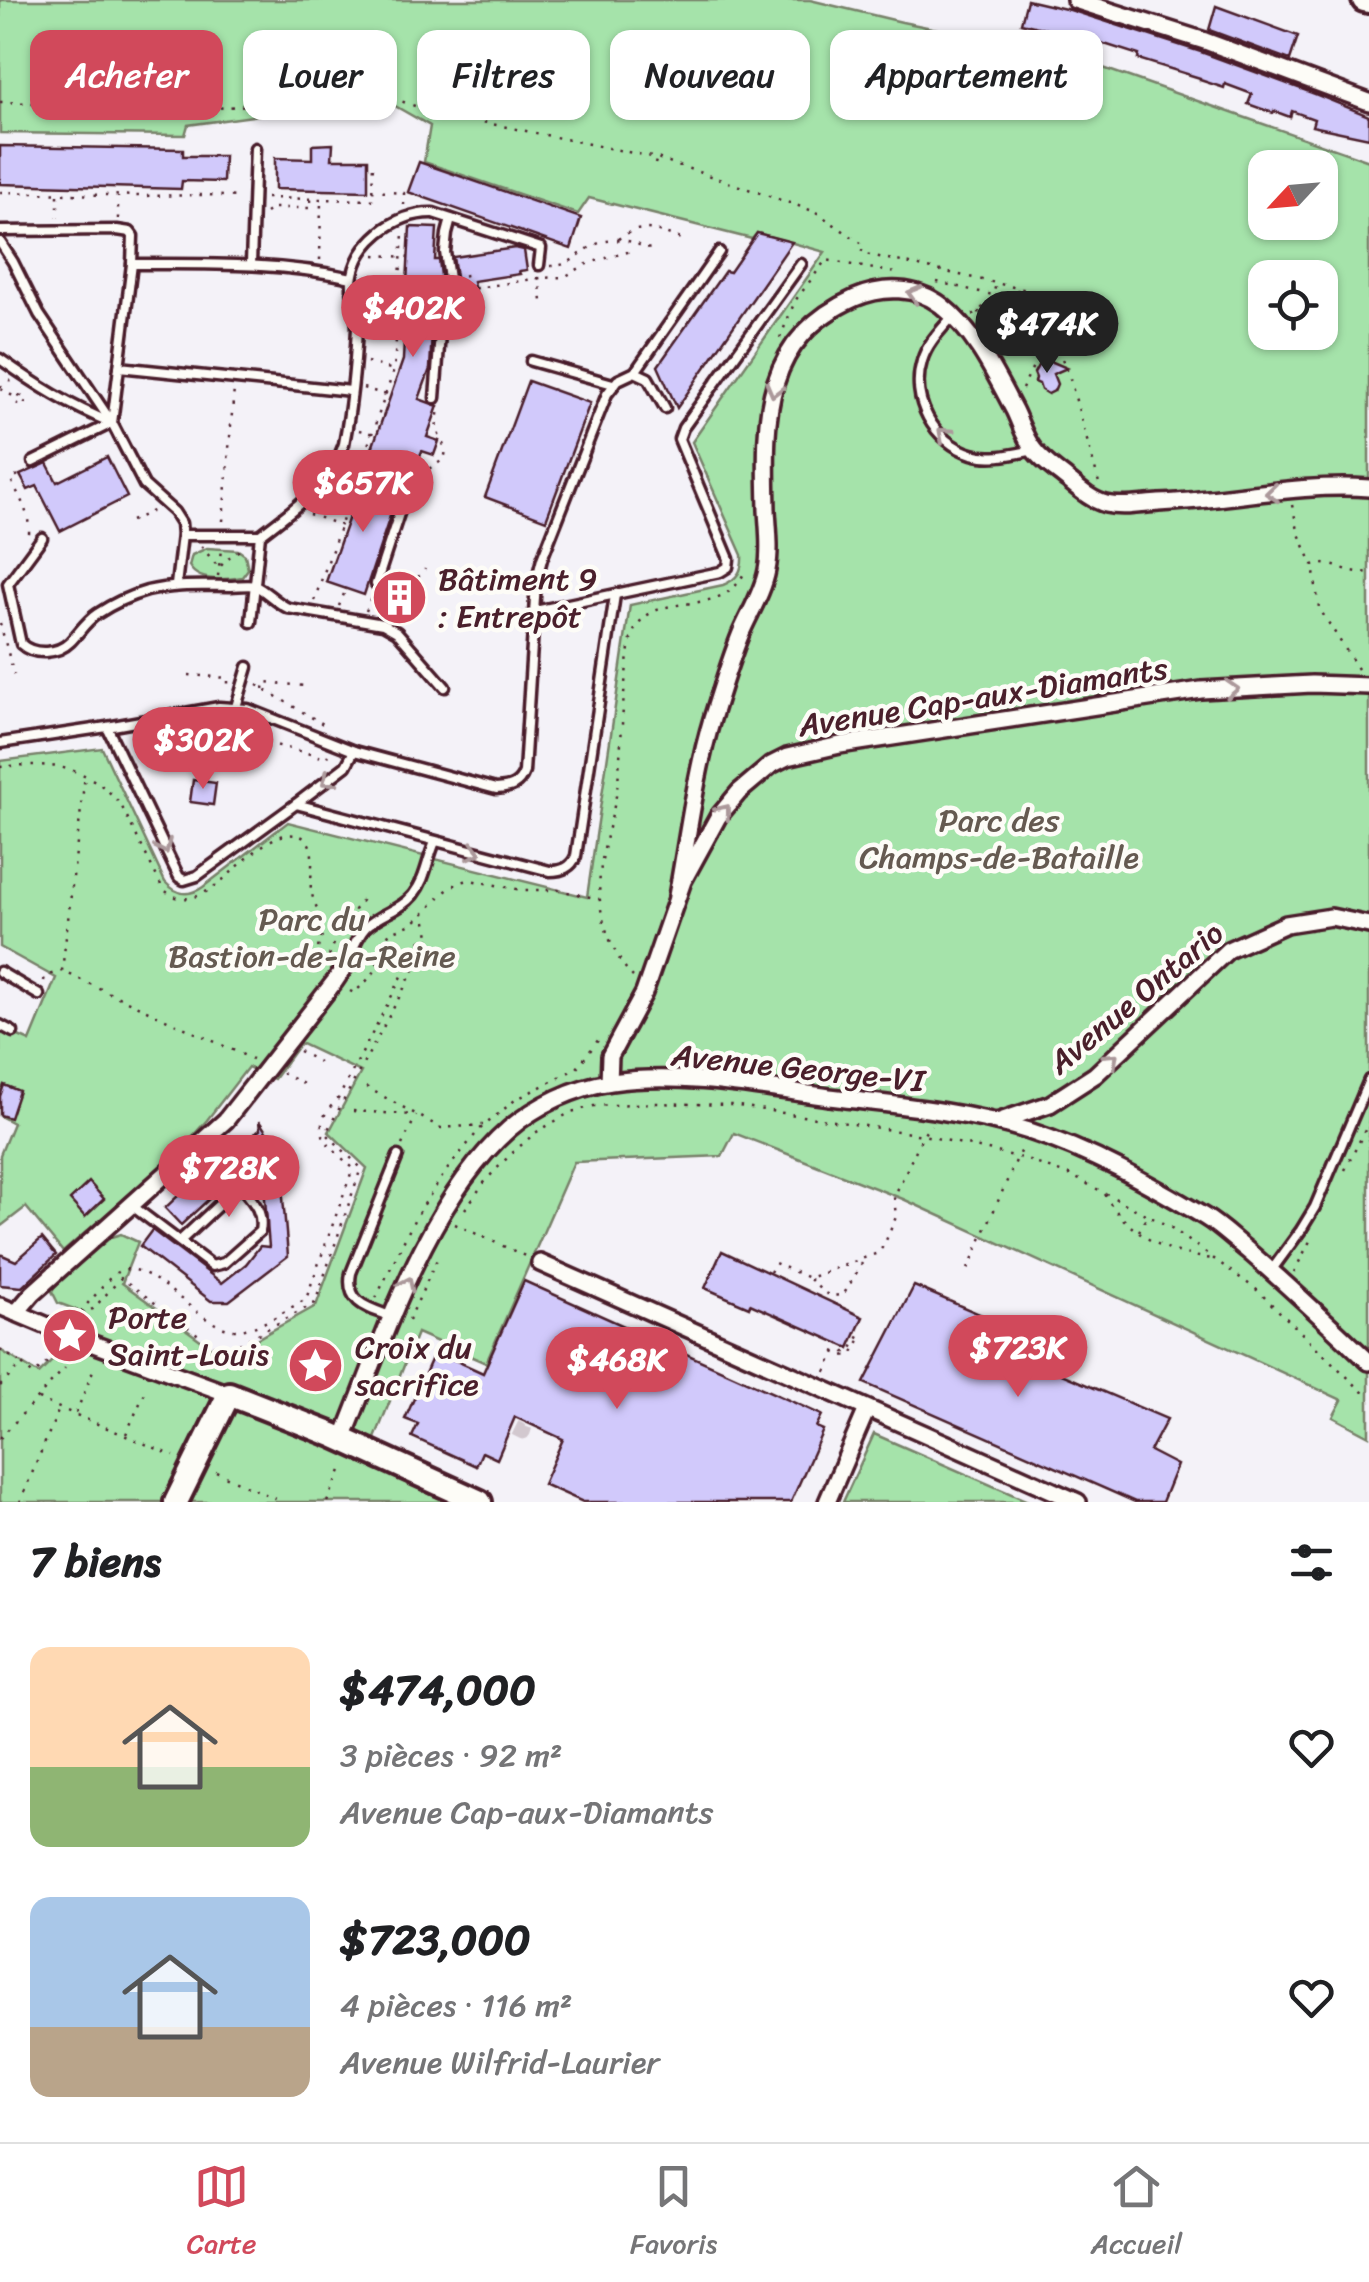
<!DOCTYPE html>
<html lang="fr">
<meta charset="utf-8">
<style>
body{margin:0;font-family:Sriracha,sans-serif;background:#f2f2f2;color:#202124;height:100vh;display:flex;flex-direction:column;font-size:38px;white-space:nowrap}
*{box-sizing:border-box;margin:0}
p{font-size:32px;color:#757577}
.icon{flex:none;width:55px;height:55px;fill:none;stroke:currentColor;stroke-width:2;stroke-linecap:round;stroke-linejoin:round}
.map{position:relative;height:1502px;overflow:hidden}
.details{display:flex;flex-direction:column;background:#fff;flex:1}
.details>*{flex:none}
.guide{position:absolute;left:30px;top:30px;width:1310px;height:90px;display:flex;gap:20px}
.needle{width:65px;rotate:244deg}
.fabs{position:absolute;left:1248px;top:150px;display:grid;gap:20px}
.fabs a{display:grid;place-items:center;width:90px;height:90px;border-radius:20px;background:#fff;box-shadow:0 2px 8px #0004;font-size:50px}
.price{position:absolute;translate:-50% -85px;padding:0 22px;border-radius:35px;background:#d1495b;color:#fff;font-size:32px;line-height:65px;filter:drop-shadow(0 2px 5px #0008)}
.price::after{content:'';position:absolute;left:50%;top:60px;width:30px;height:22px;margin-left:-15px;background:inherit;clip-path:polygon(0 0,100% 0,50% 100%)}
.price.on{background:#222;color:#fff}
ul{padding:0;list-style:none}
li{display:flex;align-items:center;gap:30px;height:250px;padding:0 30px}
li span{display:grid;place-items:center;flex:none;width:280px;height:200px;border-radius:20px;color:#555}
li>.icon{margin-inline-start:auto}
span .icon{width:120px;height:120px;fill:#fffc;stroke-width:1}
li b{font-size:42px}
h2{display:flex;justify-content:space-between;align-items:center;height:120px;padding:0 30px;font-size:42px}
.pill{padding:0 35px;border-radius:20px;background:#fff;box-shadow:0 2px 8px #0004;font-size:35px;line-height:90px}
.pill.on{background:#d1495b;color:#fff}
.tabs{display:flex;justify-content:space-around;align-items:center;height:140px;border-top:2px solid #e0e0e0;background:#fff;font-size:28px;color:#757577}
.tabs a{display:grid;justify-items:center;gap:5px}
.tabs .on{color:#d1495b}
.map>svg:first-child{display:block}
.green{fill:#a5e3aa;stroke:#78816a;stroke-width:2.5;fill-rule:evenodd}
.building{fill:#d1c9fb;stroke:#4a1f2b;stroke-width:2.5}
.lines{fill:none;stroke-linecap:round;stroke-linejoin:round}
.street-tunnel{stroke:#d2c8cf;stroke-width:15;stroke-dasharray:15 8;stroke-linecap:butt}
.lane-casing{stroke:#4a1f2b;stroke-width:15}
.street-casing{stroke:#4a1f2b;stroke-width:22}
.primary-casing{stroke:#4a1f2b;stroke-width:30}
.path{stroke:#4a1f2b;stroke-width:2.5;stroke-dasharray:2.5 8;stroke-linecap:butt}
.lane{stroke:#fdfcf7;stroke-width:8}
.street{stroke:#fdfcf7;stroke-width:15}
.primary{stroke:#fdfcf7;stroke-width:22}
.path-bridge{stroke:#4a1f2b;stroke-width:2.5;stroke-dasharray:2.5 8;stroke-linecap:butt}
.oneway{stroke:#ac999b}
.labels{text-anchor:middle;dominant-baseline:central;stroke-width:9;stroke-linejoin:round;paint-order:stroke}
.poi-label{font-size:32px;fill:#4a1f2b;stroke:#fdfcf7;text-anchor:start}
.street-label{font-size:32px;fill:#4a1f2b;stroke:#fdfcf7}
.park-label{font-size:32px;fill:#655a51;stroke:#fdfcf7}
</style>
<div class="map">
<svg width="1369" height="1502" viewBox="0 0 1369 1502">
<rect width="100%" height="100%" fill="#f4f2f8"/>
<filter id="ink" filterUnits="userSpaceOnUse"><feTurbulence type="fractalNoise" baseFrequency=".01" numOctaves="2"/><feDisplacementMap in="SourceGraphic" scale="20" xChannelSelector="R" yChannelSelector="G"/><feConvolveMatrix kernelMatrix="1 2 1 2 8 2 1 2 1" color-interpolation-filters="sRGB"/></filter>
<g filter="url(#ink)">
<!-- green -->
<g class="green">
<path d="M0,0H810L902,22L1066,55L1369,161V1436L1333,1417L1342,1400L903,1199L734,1133L722,1156L574,1162L486,1363L417,1333L370,1451L480,1502H0V1350L39,1374L63,1350L79,1313H85L58,1303L52,1291L56,1284L111,1237L121,1234L138,1242L122,1283L224,1357L316,1306L367,1168L329,1132L361,1072L300,1043L274,1079L248,1067L207,1120L183,1147L63,1252L26,1207L0,1227V1155L13,1123L0,1116V1028L30,1041L56,978L0,947V761L102,748L165,882C177,895 189,897 203,887L288,822L587,897L630,605L723,585C738,579 743,570 742,555L692,442L825,252L757,233L752,239L589,198L578,214L424,162L430,126L381,98L188,125L185,135L0,133ZM1265,168H1320V222H1265ZM1265,278H1320V332H1265Z"/>
<path d="M207,548L238,550L245,555L248,569L242,577C225,580 198,583 189,566L192,555Z"/>
<polygon points="874,1434 1030,1502 843,1502"/>
</g>
<!-- building -->
<g class="building">
<polygon points="1027,0 1070,10 1201,52 1315,94 1369,116 1369,138 1312,126 1314,119 1292,111 1290,117 1274,111 1273,113 1248,104 1252,94 1225,84 1224,88 1200,80 1200,78 1138,59 1139,55 1095,41 1021,23"/>
<polygon points="1216,6 1298,36 1290,60 1209,30"/>
<polygon points="333,144 332,159 368,159 368,191 275,189 275,158 312,159 312,145"/>
<polygon points="0,146 183,149 183,156 224,156 223,182 182,181 181,189 0,184"/>
<polygon points="419,162 581,218 571,249 408,192"/>
<polygon points="410,227 437,228 435,260 439,260 443,291 443,293 434,293 430,369 419,399 438,406 427,437 439,441 434,455 422,451 419,458 400,451 394,468 368,460 403,360"/>
<polygon points="757,233 792,242 677,408 658,366 725,271 730,272"/>
<polygon points="515,248 524,250 527,270 519,271 520,274 473,281 477,308 461,311 453,257"/>
<circle cx="1061" cy="314" r="14"/>
<polygon points="1048,360 1067,368 1053,374 1057,384 1054,391 1048,394 1041,390 1039,384 1035,382 1036,378 1034,373 1039,364"/>
<polygon points="528,381 590,403 546,520 485,497"/>
<polygon points="107,457 127,497 60,531 37,486 28,490 20,475 47,463 57,482"/>
<polygon points="364,474 400,486 364,595 326,582"/>
<polygon points="395,585 412,593 403,609 387,600"/>
<polygon points="193,780 216,783 213,805 190,802"/>
<polygon points="4,1085 19,1091 10,1118 0,1115 0,1096"/>
<polygon points="259,1121 279,1151 288,1256 229,1301 211,1301 140,1246 152,1230 222,1283 246,1264 260,1246 269,1247 261,1151 181,1225 165,1208 228,1149 230,1151 260,1130"/>
<polygon points="89,1182 104,1199 85,1217 70,1200"/>
<polygon points="42,1238 56,1255 22,1287 0,1285 0,1254 16,1261"/>
<polygon points="722,1251 863,1317 849,1348 750,1304 749,1307 705,1288"/>
<polygon points="524,1281 822,1415 816,1427 823,1430 791,1502 583,1502 543,1484 563,1439 515,1417 497,1459 482,1452 476,1466 412,1437 418,1424 405,1419 435,1351 483,1373"/>
<polygon points="914,1286 996,1321 984,1341 1167,1419 1150,1451 1177,1465 1162,1502 1135,1502 864,1383"/>
</g>
<g class="lines">
<!-- street-tunnel -->
<polyline class="street-tunnel" points="515,1428 523,1432 526,1423"/>
<defs>
<g id="lane">
<polyline points="0,231 117,230 130,232 133,236 132,264 112,423 144,485 174,512 181,523 182,535 176,585"/>
<polyline points="0,242 13,262 39,314 112,423"/>
<path d="M132,264C206,264 279,262 352,278"/>
<polyline points="251,264 255,148"/>
<path d="M953,316C941,330 927,343 922,361C910,399 933,442 972,454C992,460 1014,454 1034,450"/>
<path d="M0,359C38,386 68,405 112,423"/>
<polyline points="531,361 613,384"/>
<polyline points="119,367 351,391"/>
<polyline points="635,372 648,378 665,408"/>
<polyline points="435,398 441,321 451,292 445,252 447,234 451,219"/>
<polyline points="340,459 410,480 376,584"/>
<polyline points="33,462 112,423"/>
<polyline points="182,535 260,535"/>
<path d="M42,538L8,584L21,644C34,656 58,654 70,642C80,632 85,622 97,614C112,604 129,596 147,591C175,584 203,586 232,586C238,586 250,584 255,586C264,589 276,603 288,608L383,624L397,632L445,687"/>
<polyline points="535,611 720,572 728,567 729,559 679,439 683,428 801,264"/>
<path d="M251,622L260,535C291,511 332,483 344,444C351,407 355,367 357,329C357,313 351,298 352,282C355,243 396,212 433,213L541,248L539,265"/>
<polyline points="236,707 248,667"/>
<path d="M107,727L174,867L179,877L184,880L197,876L296,804L550,871C562,871 571,868 576,856L615,595"/>
<path d="M0,743L107,727L219,707L248,709L354,751L496,789C510,788 519,786 524,772L536,582L542,559L607,394L618,380L635,372L719,252"/>
<polyline points="296,804 346,766 354,751"/>
<path d="M347,963C352,951 357,936 366,927C380,913 400,911 413,895C426,879 427,860 435,842"/>
<polyline points="0,972 39,995"/>
<polyline points="0,1025 13,1032"/>
<path d="M131,1205L212,1266L224,1263L260,1231C264,1211 252,1200 240,1185L180,1241"/>
<polyline points="1271,1271 1301,1230 1315,1207 1369,1080"/>
<path d="M393,1317C369,1308 345,1304 351,1273L398,1156"/>
</g>
<g id="street">
<polyline points="1075,0 1205,41 1369,102"/>
<path d="M677,896C688,837 695,776 712,719C721,690 730,660 741,633C750,612 763,592 767,570C771,551 768,529 767,510C765,420 760,340 855,298C883,286 916,286 941,305C975,332 994,372 1014,410C1020,422 1025,439 1034,450C1042,461 1057,471 1068,480C1079,489 1091,500 1106,504C1122,508 1142,504 1159,503C1228,500 1299,483 1369,488"/>
<polyline points="609,1082 610,1056 644,993 683,881 718,817 739,792 771,765 787,757 840,745 1201,690 1312,684 1369,686"/>
<polyline points="997,1122 1050,1104 1095,1075 1228,950 1286,924 1331,917 1369,925"/>
<polyline points="540,1263 1078,1502"/>
<polyline points="0,1306 69,1335 229,1394"/>
<polyline points="16,1313 33,1293 226,1120 335,981 347,963"/>
<path d="M343,1439C384,1339 426,1202 509,1129C537,1105 575,1087 611,1082C682,1072 758,1087 829,1097C896,1105 965,1111 1029,1131C1091,1151 1150,1184 1205,1217C1220,1226 1233,1239 1247,1250C1289,1286 1329,1324 1369,1362"/>
<polyline points="827,1502 867,1409"/>
</g>
<g id="primary">
<polyline points="1364,0 1369,1"/>
<polyline points="176,1502 229,1394 333,1435 480,1502"/>
</g>
</defs>
<!-- lane casing -->
<use href="#lane" class="lane-casing"/>
<!-- street casing -->
<use href="#street" class="street-casing"/>
<!-- primary casing -->
<use href="#primary" class="primary-casing"/>
<!-- path -->
<g class="path">
<polyline points="0,102 130,106 186,111 249,105 258,106"/>
<polyline points="655,164 658,154"/>
<polyline points="372,191 404,193 404,205"/>
<polyline points="0,192 139,196 208,195 238,197"/>
<polyline points="58,195 58,217"/>
<polyline points="266,198 372,200 373,162"/>
<path d="M816,212L864,245L861,253L1054,296C1095,288 1092,333 1052,329L1042,316L1046,295"/>
<polyline points="266,213 273,208 311,208 311,199"/>
<polyline points="118,219 118,197"/>
<path d="M618,239C641,222 657,230 681,239"/>
<polyline points="375,255 409,257"/>
<polyline points="320,260 321,199"/>
<path d="M550,266C576,267 582,245 607,241C614,240 625,240 632,242C642,245 642,250 653,248"/>
<polyline points="465,274 467,288"/>
<polyline points="539,277 542,301"/>
<polyline points="937,282 993,295 996,284"/>
<polyline points="1018,289 1016,298 1043,304"/>
<polyline points="464,290 539,278 564,277 589,263 631,251"/>
<path d="M978,312L995,315C1004,326 1003,333 998,346"/>
<polyline points="457,315 459,328"/>
<polyline points="973,315 990,302 993,295 1028,307 1025,318 1045,348 1058,350 1068,372 1099,483"/>
<polyline points="995,315 1008,301 1011,289"/>
<polyline points="1000,321 1041,317"/>
<polyline points="368,328 405,332"/>
<path d="M1058,331V350L1075,349C1079,343 1079,339 1076,333"/>
<polyline points="1005,332 1032,332"/>
<polyline points="780,338 795,301 826,260 895,273"/>
<polyline points="1000,350 1045,324"/>
<polyline points="367,362 393,370"/>
<polyline points="0,387 12,380"/>
<polyline points="363,388 390,396"/>
<polyline points="1,389 16,398"/>
<polyline points="1022,389 1051,329"/>
<polygon points="20,395 27,400 22,407 15,402"/>
<polyline points="359,430 377,435"/>
<polyline points="365,454 394,370 403,233"/>
<path d="M420,474C448,457 452,460 436,429L439,408"/>
<path d="M18,475L11,480C20,498 30,513 29,534"/>
<polyline points="1292,505 1299,534 1312,563"/>
<polyline points="309,514 345,527"/>
<polyline points="131,521 155,510"/>
<polyline points="223,521 234,389"/>
<polyline points="201,546 219,568 228,558 244,547"/>
<polyline points="218,576 221,549"/>
<polyline points="390,578 403,585 423,574 425,569"/>
<polyline points="314,601 358,476"/>
<polyline points="339,606 346,589"/>
<polyline points="366,611 372,595"/>
<polyline points="0,623 14,675"/>
<path d="M1358,669L1319,608L1313,565C1332,560 1349,575 1369,572"/>
<polyline points="189,675 228,678 228,690"/>
<polyline points="257,685 323,724"/>
<polyline points="264,689 265,682 305,686"/>
<polyline points="216,730 326,758 328,755"/>
<path d="M0,767C49,762 88,764 121,805L163,889C208,929 251,827 296,835C321,839 309,874 311,890C313,902 321,914 322,927C324,936 319,941 318,949C318,956 321,966 323,972"/>
<polyline points="205,780 216,730 225,719"/>
<polyline points="329,956 342,924 364,898 365,894"/>
<polyline points="62,971 85,775"/>
<path d="M633,977C616,960 602,926 600,901C596,866 610,830 616,796C622,756 621,715 626,675C628,658 628,637 639,623C664,591 723,618 744,573H748"/>
<polyline points="44,981 45,976 62,971 252,1059"/>
<path d="M350,991L354,993C361,986 372,977 376,969C380,958 376,950 385,938C392,929 403,929 412,923C433,909 443,884 470,880L522,890H559L599,899"/>
<polyline points="299,1051 319,1062"/>
<polyline points="282,1073 307,1086"/>
<polyline points="366,1087 441,1128 483,1125"/>
<polyline points="353,1111 415,1115"/>
<polyline points="402,1145 416,1116"/>
<polyline points="1345,1170 1369,1122"/>
<path d="M1104,1194C1129,1235 1166,1254 1213,1259"/>
<polyline points="465,1209 487,1179 510,1155 535,1133 571,1112 594,1106 654,1103 732,1105 923,1135 1018,1157 1072,1176 1170,1227 1257,1290 1369,1398"/>
<polyline points="455,1224 525,1256"/>
<polyline points="1139,1231 1147,1216"/>
<polyline points="968,1269 1022,1147"/>
<polyline points="770,1272 775,1263 809,1278 878,1253 884,1245 896,1217 894,1197 923,1135 931,1125"/>
<polyline points="1294,1272 1311,1239"/>
<path d="M810,1279C822,1291 826,1299 844,1294L865,1258"/>
<polyline points="376,1298 415,1218 446,1171 479,1130 515,1100 577,1068 602,1035"/>
<polyline points="81,1313 93,1309 121,1278 223,1353 315,1303 361,1168 326,1133 430,940 425,917"/>
<polyline points="409,1320 439,1255"/>
<path d="M75,1321C81,1310 90,1301 99,1291C105,1284 112,1273 122,1270C155,1261 200,1330 236,1330C259,1330 286,1310 306,1299L353,1168C328,1145 305,1130 338,1099L422,938L430,940"/>
<polyline points="0,1350 20,1362"/>
<polyline points="826,1372 839,1343 845,1352 850,1352 859,1336 862,1337 852,1354 843,1356 834,1352"/>
<polyline points="0,1386 22,1364 33,1375 60,1351"/>
<polyline points="38,1399 174,1456"/>
<polyline points="76,1413 94,1368"/>
<polyline points="126,1434 147,1388"/>
<polyline points="0,1438 65,1368"/>
<polyline points="216,1472 283,1502"/>
<polyline points="20,1502 59,1409"/>
<polyline points="327,1502 344,1464"/>
</g>
<!-- lane -->
<use href="#lane" class="lane"/>
<!-- street -->
<use href="#street" class="street"/>
<!-- primary -->
<use href="#primary" class="primary"/>
<!-- path-bridge -->
<polyline class="path-bridge" points="258,106 375,92 429,111 657,158 816,212"/>
</g>
<!-- one-way arrows -->
<defs><path id="oneway-chevron" d="M-2-3.5L2.5 0L-2 3.5" fill="none" stroke-width="1.6" stroke-linecap="round" stroke-linejoin="round" transform="scale(2.5)"/></defs>
<g class="oneway">
<use href="#oneway-chevron" transform="translate(914 294) rotate(-164)"/>
<use href="#oneway-chevron" transform="translate(774 390) rotate(105)"/>
<use href="#oneway-chevron" transform="translate(944 434) rotate(-138)"/>
<use href="#oneway-chevron" transform="translate(1272 493) rotate(174)"/>
<use href="#oneway-chevron" transform="translate(1232 689) rotate(-3)"/>
<use href="#oneway-chevron" transform="translate(328 780) rotate(143)"/>
<use href="#oneway-chevron" transform="translate(724 811) rotate(-52)"/>
<use href="#oneway-chevron" transform="translate(164 847) rotate(65)"/>
<use href="#oneway-chevron" transform="translate(474 852) rotate(14)"/>
<use href="#oneway-chevron" transform="translate(1112 1059) rotate(-43)"/>
<use href="#oneway-chevron" transform="translate(407 1284) rotate(-65)"/>
</g>
</g>
<!-- icons -->
<defs>
<symbol id="building-disc" viewBox="-11 -11 22 22"><circle r="9.5" fill="#d1495b" stroke="#fdfcf7"/><path d="M-4-6H4V6H1V3H-1V6H-4ZM-2.5-4.3h1.7v1.8h-1.7ZM.8-4.3h1.7v1.8H.8ZM-2.5-1h1.7V.8h-1.7ZM.8-1h1.7V.8H.8Z" fill="#fff"/></symbol>
<symbol id="sight-disc" viewBox="-11 -11 22 22"><circle r="9.5" fill="#d1495b" stroke="#fdfcf7"/><path d="M0-6L1.8-2.2L6-1.7L2.9 1.2L3.7 5.4L0 3.3L-3.7 5.4L-2.9 1.2L-6-1.7L-1.8-2.2Z" fill="#fff"/></symbol>
</defs>
<g fill-rule="evenodd">
<use href="#building-disc" x="368" y="566" width="63" height="63"/>
<use href="#sight-disc" x="38" y="1304" width="63" height="63"/>
<use href="#sight-disc" x="284" y="1334" width="63" height="63"/>
</g>
<g class="labels">
<!-- poi labels -->
<g class="poi-label">
<text x="438" y="579">Bâtiment 9<tspan x="438" dy="37">: Entrepôt</tspan></text>
<text x="108" y="1317">Porte<tspan x="108" dy="37">Saint-Louis</tspan></text>
<text x="355" y="1347">Croix du<tspan x="355" dy="37">sacrifice</tspan></text>
</g>
<!-- street labels -->
<g class="street-label">
<text transform="translate(983 697) rotate(-9)">Avenue Cap-aux-Diamants</text>
<text transform="translate(1136 998) rotate(-40)">Avenue Ontario</text>
<text transform="translate(798 1068) rotate(6)">Avenue George-VI</text>
</g>
<!-- park labels -->
<g class="park-label">
<text x="999" y="820">Parc des<tspan x="999" dy="37">Champs-de-Bataille</tspan></text>
<text x="312" y="919">Parc du<tspan x="312" dy="37">Bastion-de-la-Reine</tspan></text>
</g>
</g>
</svg>
<div class="fabs">
<a><svg class="needle" viewBox="-14 -14 28 28"><path d="M0-13l5 13h-10z" fill="#e53935"/><path d="M0 13l5-13h-10z" fill="#757577"/></svg></a>
<a><svg class="icon" aria-label="locate" viewBox="0 0 24 24"><circle cx="12" cy="12" r="6"/><path d="M12 2v4M12 18v4M2 12h4M18 12h4"/></svg></a>
</div>
<b class="price" style="left:413px;top:360px">$402K</b>
<b class="price on" style="left:1047px;top:376px">$474K</b>
<b class="price" style="left:363px;top:535px">$657K</b>
<b class="price" style="left:203px;top:792px">$302K</b>
<b class="price" style="left:229px;top:1220px">$728K</b>
<b class="price" style="left:1018px;top:1400px">$723K</b>
<b class="price" style="left:617px;top:1412px">$468K</b>
<div class="guide">
<a class="pill on">Acheter</a>
<a class="pill">Louer</a>
<a class="pill">Filtres</a>
<a class="pill">Nouveau</a>
<a class="pill">Appartement</a>
</div>
</div>
<section class="details">
<h2>7 biens<svg class="icon" aria-label="filters" viewBox="0 0 24 24"><path d="M4 7h16M4 17h16"/><circle cx="9" cy="7" r="2"/><circle cx="15" cy="17" r="2"/></svg></h2>
<ul>
<li><span style="background:linear-gradient(#ffd9b3 60%,#8fb573 0)"><svg class="icon" aria-label="home" viewBox="0 0 24 24"><path d="M3 11l9-7 9 7M6 9v11h12V9"/></svg></span><div><b>$474,000</b><p>3 pièces · 92 m²</p><p>Avenue Cap-aux-Diamants</p></div><svg class="icon" aria-label="heart" viewBox="0 0 24 24"><path d="M12 20l-8-8c-3-5 5-10 8-4 3-6 11-1 8 4z"/></svg></li>
<li><span style="background:linear-gradient(#a9c7e8 65%,#b9a48a 0)"><svg class="icon" aria-label="home" viewBox="0 0 24 24"><path d="M3 11l9-7 9 7M6 9v11h12V9"/></svg></span><div><b>$723,000</b><p>4 pièces · 116 m²</p><p>Avenue Wilfrid-Laurier</p></div><svg class="icon" aria-label="heart" viewBox="0 0 24 24"><path d="M12 20l-8-8c-3-5 5-10 8-4 3-6 11-1 8 4z"/></svg></li>
</ul>
</section>
<nav class="tabs">
<a class="on"><svg class="icon" aria-label="map" viewBox="0 0 24 24"><path d="M3 6l6-2 6 2 6-2v14l-6 2-6-2-6 2zM9 4v14M15 6v14"/></svg>Carte</a>
<a><svg class="icon" aria-label="saved" viewBox="0 0 24 24"><path d="M7 4h10v16l-5-4-5 4z"/></svg>Favoris</a>
<a><svg class="icon" aria-label="home" viewBox="0 0 24 24"><path d="M3 11l9-7 9 7M6 9v11h12V9"/></svg>Accueil</a>
</nav>
